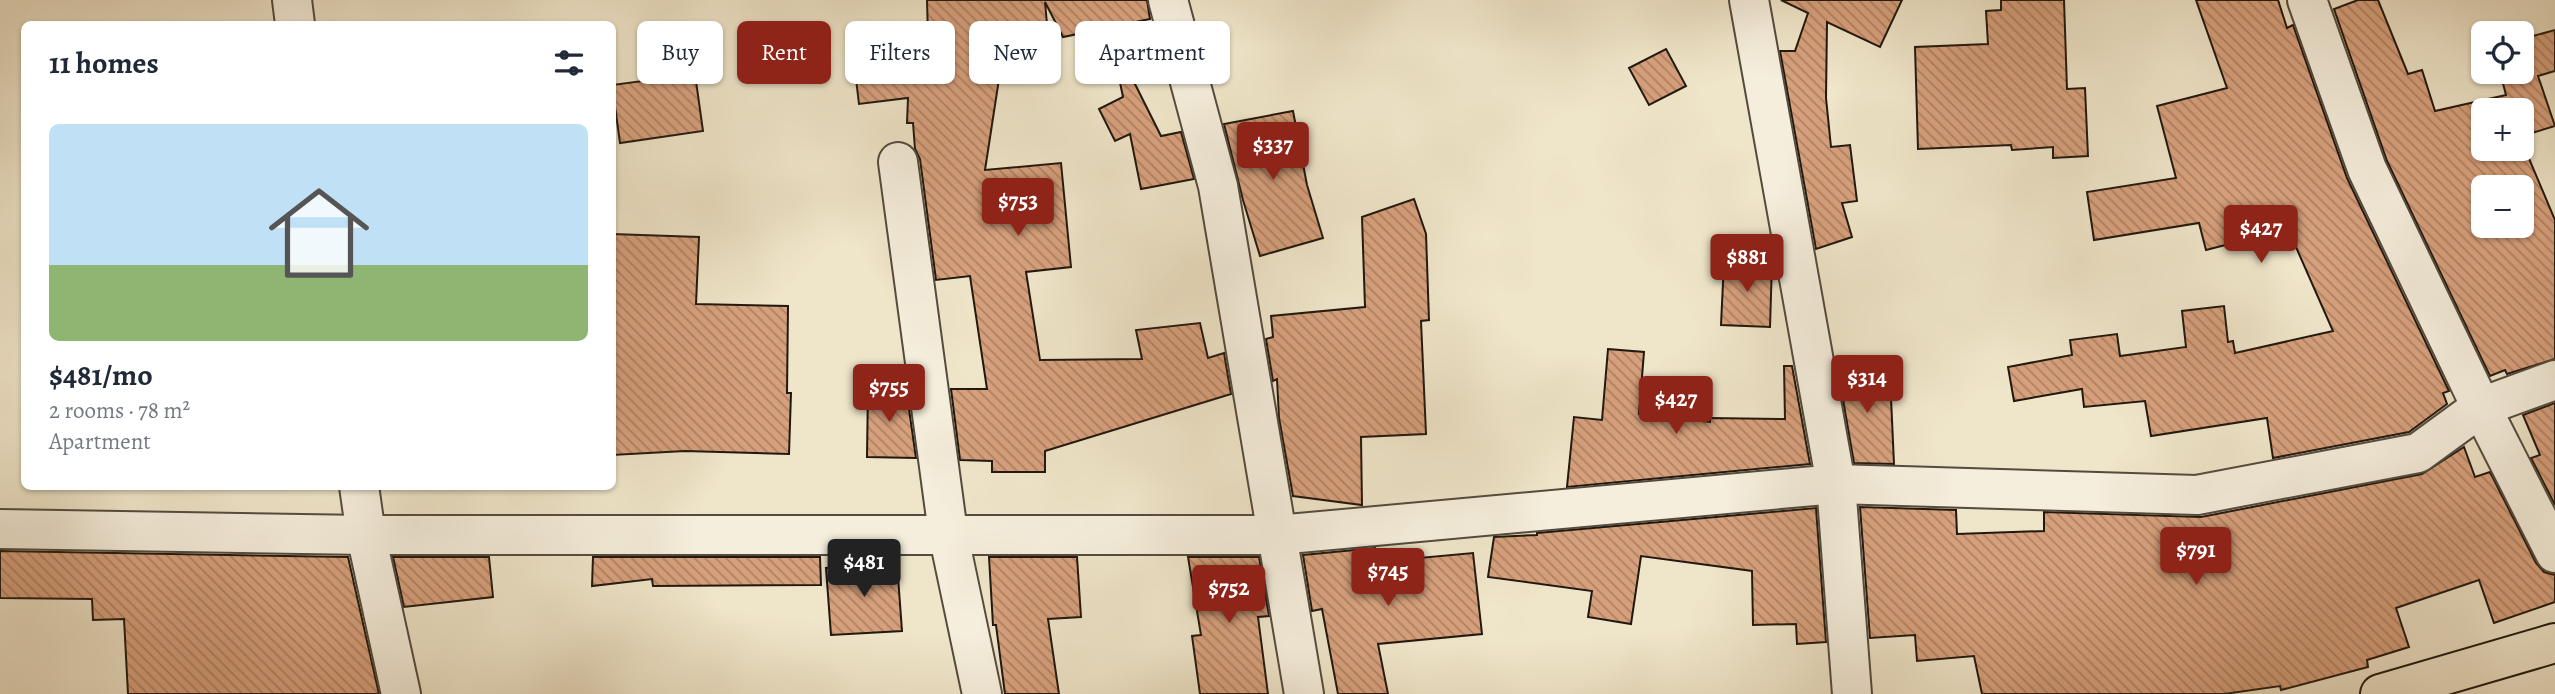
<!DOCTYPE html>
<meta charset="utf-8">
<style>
body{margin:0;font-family:Alegreya,serif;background:#f6f6f7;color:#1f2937;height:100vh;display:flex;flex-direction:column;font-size:26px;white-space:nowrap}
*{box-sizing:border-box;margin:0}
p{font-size:23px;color:#747a83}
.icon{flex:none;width:38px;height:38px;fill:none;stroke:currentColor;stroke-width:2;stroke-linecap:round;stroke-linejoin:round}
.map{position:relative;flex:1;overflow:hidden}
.details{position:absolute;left:21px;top:21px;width:595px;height:469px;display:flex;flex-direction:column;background:#fff;border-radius:10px;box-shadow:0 2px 5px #0004}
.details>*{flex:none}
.hud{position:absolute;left:637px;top:21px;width:665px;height:63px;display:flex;gap:14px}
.fabs{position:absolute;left:2471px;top:21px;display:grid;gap:14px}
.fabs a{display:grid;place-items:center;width:63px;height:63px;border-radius:10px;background:#fff;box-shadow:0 2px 5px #0004;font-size:35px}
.price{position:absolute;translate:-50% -60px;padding:0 16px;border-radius:7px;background:#8f2418;color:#fff;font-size:23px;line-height:46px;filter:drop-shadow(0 2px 4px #0008)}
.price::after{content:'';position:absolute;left:50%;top:42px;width:21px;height:16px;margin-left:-10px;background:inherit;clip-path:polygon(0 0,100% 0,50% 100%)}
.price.current{background:#222;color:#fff}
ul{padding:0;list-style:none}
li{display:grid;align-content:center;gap:14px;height:371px;padding:0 28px}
li span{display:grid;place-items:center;height:217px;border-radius:10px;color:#555}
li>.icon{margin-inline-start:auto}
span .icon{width:126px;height:126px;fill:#fffc;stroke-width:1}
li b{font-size:30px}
h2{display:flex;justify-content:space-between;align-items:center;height:84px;padding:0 28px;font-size:30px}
.tag{padding:0 24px;border-radius:10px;background:#fff;box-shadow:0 2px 5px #0004;font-size:24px;line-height:63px}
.tag.current{background:#8f2418;color:#fff}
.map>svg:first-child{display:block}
.building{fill:url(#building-back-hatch);stroke:#21180f;stroke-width:2;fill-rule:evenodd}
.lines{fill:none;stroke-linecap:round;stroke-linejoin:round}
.minor-casing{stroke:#544b3e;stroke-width:42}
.major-casing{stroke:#21180f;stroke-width:42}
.minor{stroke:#f5eedc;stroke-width:38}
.major{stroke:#efe5c9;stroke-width:38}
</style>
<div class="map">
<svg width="2555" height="694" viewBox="0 0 2555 694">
<defs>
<pattern id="building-back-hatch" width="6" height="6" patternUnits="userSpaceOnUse" patternTransform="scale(1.75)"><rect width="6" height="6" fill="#d7a07c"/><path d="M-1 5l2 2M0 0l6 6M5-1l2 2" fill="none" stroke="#ae8164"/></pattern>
</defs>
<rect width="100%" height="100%" fill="#efe5c9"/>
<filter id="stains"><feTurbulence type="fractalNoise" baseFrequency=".00286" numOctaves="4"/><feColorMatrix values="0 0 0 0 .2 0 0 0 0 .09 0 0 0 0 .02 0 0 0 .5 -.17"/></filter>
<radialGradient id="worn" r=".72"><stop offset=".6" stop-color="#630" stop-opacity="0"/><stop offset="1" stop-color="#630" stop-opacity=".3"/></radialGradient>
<!-- building -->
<g class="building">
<polygon points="927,0 1147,0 1150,19 1063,37 1045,2 1049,46 1016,48 1016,52 1003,53 985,170 1061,163 1071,267 1026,272 1040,360 1142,359 1136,330 1200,323 1208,358 1224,353 1231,394 1045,451 1045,472 992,472 992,461 960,460 951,389 987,389 970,276 936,280 920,159 915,149 913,123 907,123 908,98 859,104 852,46 928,37"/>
<polygon points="1781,0 1902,0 1880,47 1827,22 1826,98 1831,147 1850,145 1857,201 1842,203 1852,237 1816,249 1780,51 1795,51 1808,13"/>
<polygon points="2001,0 2064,0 2067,89 2085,88 2088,156 2053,158 2053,147 2012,150 2011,145 1918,149 1915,47 1988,44 1986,11 2001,10"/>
<polygon points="2196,0 2278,0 2287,28 2293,25 2347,178 2449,391 2443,393 2447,404 2409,432 2273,458 2267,418 2151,436 2145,401 2084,407 2082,389 2014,401 2008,367 2072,355 2070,340 2117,334 2120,356 2186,347 2182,311 2224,306 2228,342 2233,341 2235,353 2333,331 2288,229 2206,250 2199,223 2094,240 2087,192 2176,178 2157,106 2227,88"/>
<path d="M2358,0H2378L2408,74L2422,70L2435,111L2506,95L2500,72H2522V39L2555,30V71L2538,76L2555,126L2522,136V110H2483V149H2522V142L2555,220V359L2507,374L2505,370L2490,376L2387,161L2334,9ZM2483,187H2522V226H2483Z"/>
<polygon points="1666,49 1686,86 1649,105 1629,68"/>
<polygon points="1128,70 1161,136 1181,132 1194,179 1141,189 1130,134 1115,141 1099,109 1123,97 1118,73"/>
<polygon points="695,74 703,131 620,143 612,85"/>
<polygon points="1293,111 1307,185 1323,238 1260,256 1243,200 1224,124"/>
<polygon points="1414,199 1426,234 1429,320 1421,321 1426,434 1361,437 1362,505 1293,496 1279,418 1277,379 1273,381 1266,339 1273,337 1271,316 1365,307 1362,217"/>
<polygon points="612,234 699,237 696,304 788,306 787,393 791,393 789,454 685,451 612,455"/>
<polygon points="1724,261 1772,263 1770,327 1721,325"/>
<polygon points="1608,349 1644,352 1639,414 1710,422 1710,418 1785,419 1784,366 1792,366 1810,464 1567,487 1574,417 1602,420"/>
<polygon points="1837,365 1878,365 1882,399 1891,398 1894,464 1854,463"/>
<polygon points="868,388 906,388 916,458 867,457"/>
<polygon points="2555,403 2555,505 2531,458 2540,455 2523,415"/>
<polygon points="2464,447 2475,477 2490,472 2536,563 2544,572 2555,575 2555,602 2494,623 2479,580 2396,608 2409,647 2367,660 2368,667 2281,690 2280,686 2224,694 1982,694 1974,656 1917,661 1915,635 1870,638 1860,507 1956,510 1957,534 2044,531 2044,512 2201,517 2422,474"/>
<polygon points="1816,508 1826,642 1797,644 1796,624 1753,625 1752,571 1641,556 1631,624 1588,617 1592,591 1488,577 1494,537 1537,535 1537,533"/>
<polygon points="1375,548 1376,562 1473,553 1482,634 1378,644 1388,694 1338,694 1322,609 1312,611 1303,555"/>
<polygon points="0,551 348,557 379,694 128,694 124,619 93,620 92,599 0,598"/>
<polygon points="393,557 489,557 493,597 404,607"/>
<polygon points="593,557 820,557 821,585 653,586 652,579 592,586"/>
<polygon points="989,557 1077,557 1081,617 1048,619 1059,694 1005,694 996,625 993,625"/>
<polygon points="1188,557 1259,557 1269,616 1258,617 1268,694 1200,694 1192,636 1201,635"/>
<polygon points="897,563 902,631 831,635 826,568"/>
</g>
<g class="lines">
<defs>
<g id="minor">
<polyline points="292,0 295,24"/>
<polyline points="1168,0 1218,186 1304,694"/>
<polyline points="1749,0 1836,484 1852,694"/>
<polyline points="2307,0 2367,169 2481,407 2555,553"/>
<polyline points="898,162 948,533 982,694"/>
<polyline points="359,486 366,535 401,694"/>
<polyline points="0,529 366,535 1277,535 1836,484 2197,495 2418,453 2481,407 2555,380"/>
</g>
<polyline id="major" points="2380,694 2555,643"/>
</defs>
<!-- minor casing -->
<use href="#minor" class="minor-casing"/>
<!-- major casing -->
<use href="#major" class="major-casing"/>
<!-- minor -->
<use href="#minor" class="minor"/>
<!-- major -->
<use href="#major" class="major"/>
</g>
<rect width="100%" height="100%" filter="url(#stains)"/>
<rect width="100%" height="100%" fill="url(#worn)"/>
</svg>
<div class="fabs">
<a><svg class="icon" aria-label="locate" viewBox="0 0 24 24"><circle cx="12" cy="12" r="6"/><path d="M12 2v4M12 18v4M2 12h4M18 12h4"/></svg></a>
<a>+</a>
<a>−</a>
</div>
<b class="price" style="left:1273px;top:182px">$337</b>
<b class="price" style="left:1018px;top:238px">$753</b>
<b class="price" style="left:2261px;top:265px">$427</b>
<b class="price" style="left:1747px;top:294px">$881</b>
<b class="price" style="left:1867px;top:415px">$314</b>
<b class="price" style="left:889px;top:424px">$755</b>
<b class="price" style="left:1676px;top:436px">$427</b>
<b class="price" style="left:2196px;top:587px">$791</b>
<b class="price current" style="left:864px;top:599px">$481</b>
<b class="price" style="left:1388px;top:608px">$745</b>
<b class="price" style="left:1229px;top:625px">$752</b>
<div class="hud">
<a class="tag">Buy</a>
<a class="tag current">Rent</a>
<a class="tag">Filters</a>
<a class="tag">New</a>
<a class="tag">Apartment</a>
</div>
<section class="details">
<h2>11 homes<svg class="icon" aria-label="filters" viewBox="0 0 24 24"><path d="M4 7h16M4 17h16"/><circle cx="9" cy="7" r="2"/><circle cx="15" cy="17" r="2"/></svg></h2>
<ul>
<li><span style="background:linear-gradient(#bfe0f5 65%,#8fb573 0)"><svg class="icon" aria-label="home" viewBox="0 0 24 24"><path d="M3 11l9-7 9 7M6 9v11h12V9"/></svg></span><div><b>$481/mo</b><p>2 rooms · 78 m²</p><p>Apartment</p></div></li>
</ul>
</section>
</div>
